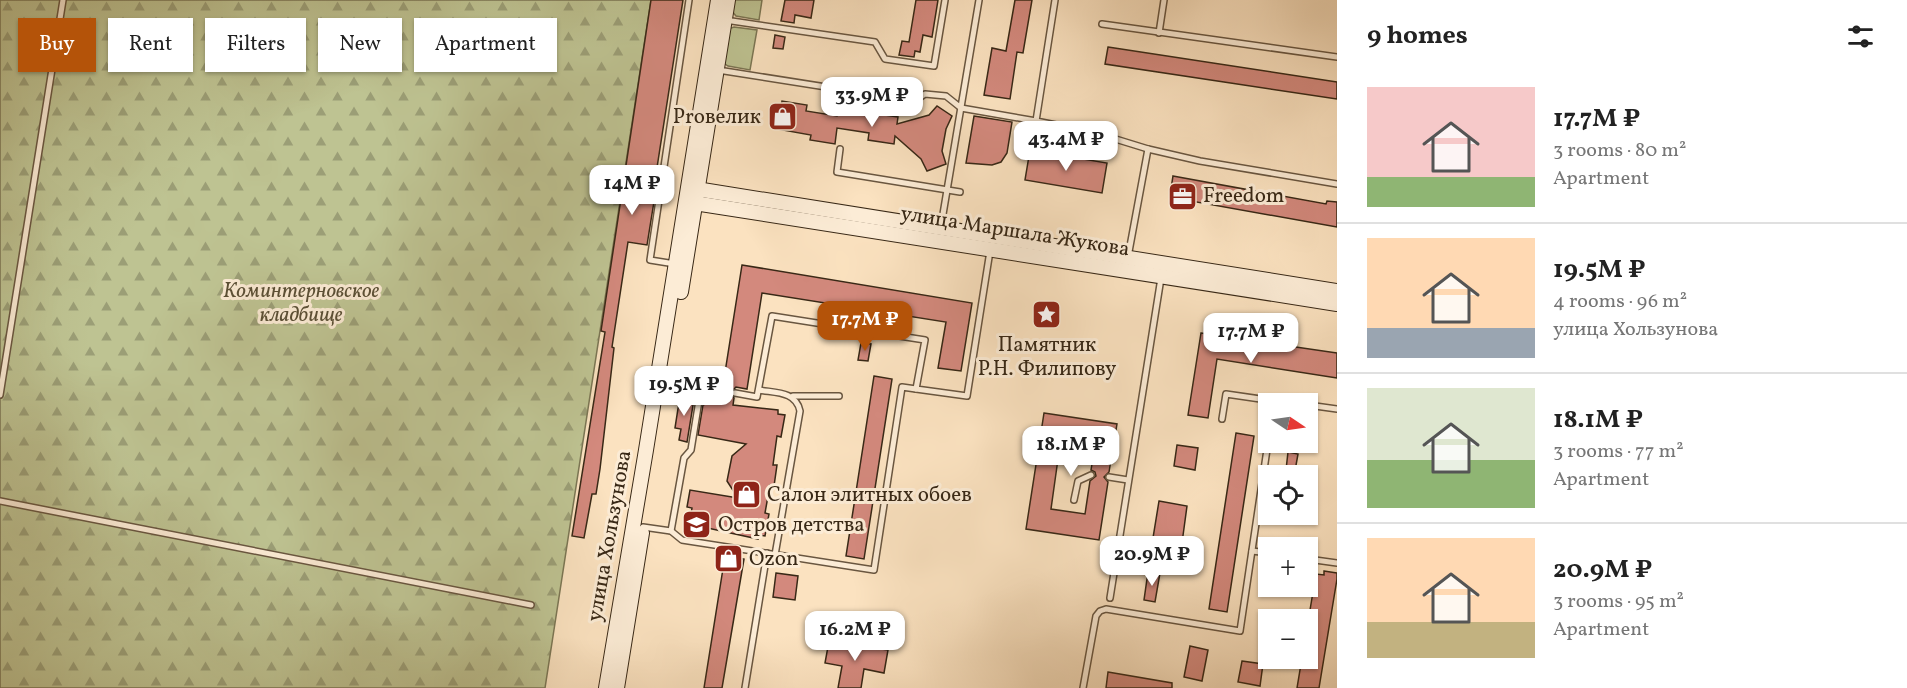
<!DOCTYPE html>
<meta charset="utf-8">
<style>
body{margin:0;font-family:Vollkorn,serif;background:#f6f6f6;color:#222;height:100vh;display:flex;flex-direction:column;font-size:22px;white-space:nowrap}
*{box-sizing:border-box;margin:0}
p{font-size:20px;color:#767676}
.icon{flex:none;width:33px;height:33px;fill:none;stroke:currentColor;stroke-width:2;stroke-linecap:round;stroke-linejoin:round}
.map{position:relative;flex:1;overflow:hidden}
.side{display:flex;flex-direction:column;background:#fff;width:570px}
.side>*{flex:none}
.banner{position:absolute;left:18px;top:18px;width:570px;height:54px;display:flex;gap:12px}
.needle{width:39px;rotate:103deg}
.tools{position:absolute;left:1258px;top:393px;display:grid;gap:12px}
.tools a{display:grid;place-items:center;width:60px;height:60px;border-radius:0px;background:#fff;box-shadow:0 2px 4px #0004;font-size:30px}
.price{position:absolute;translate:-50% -51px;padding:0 14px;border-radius:12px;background:#fff;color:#222;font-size:20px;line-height:39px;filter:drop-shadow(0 2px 3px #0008)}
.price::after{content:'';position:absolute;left:50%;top:36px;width:18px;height:14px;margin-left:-9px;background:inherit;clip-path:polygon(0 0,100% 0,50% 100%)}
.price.current{background:#b45309;color:#fff}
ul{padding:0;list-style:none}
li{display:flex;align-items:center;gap:18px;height:150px;padding:0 30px}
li+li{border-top:2px solid #e0e0e0}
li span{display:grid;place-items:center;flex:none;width:168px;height:120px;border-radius:0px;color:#555}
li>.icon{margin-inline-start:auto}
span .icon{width:72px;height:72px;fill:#fffc;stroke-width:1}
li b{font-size:26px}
h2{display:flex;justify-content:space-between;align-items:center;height:72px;padding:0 30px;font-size:26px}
.chip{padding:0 21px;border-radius:0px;background:#fff;box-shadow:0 2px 4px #0004;font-size:21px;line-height:54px}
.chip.current{background:#b45309;color:#fff}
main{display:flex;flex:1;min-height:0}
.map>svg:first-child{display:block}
.green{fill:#bec392;stroke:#7b7654;stroke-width:1.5}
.forest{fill:url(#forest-firs);stroke:#7b7654;stroke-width:1.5}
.building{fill:#d3897d;stroke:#382816;stroke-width:1.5;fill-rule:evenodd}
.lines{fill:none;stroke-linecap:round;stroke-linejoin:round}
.lane-casing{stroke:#695640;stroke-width:8}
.secondary-casing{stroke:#382816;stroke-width:16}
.lane{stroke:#fcecd6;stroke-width:5}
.secondary{stroke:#fcecd6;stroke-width:14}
.labels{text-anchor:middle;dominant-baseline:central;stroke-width:6;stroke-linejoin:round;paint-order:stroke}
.poi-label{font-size:21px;fill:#382816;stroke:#fcecd6;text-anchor:start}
.street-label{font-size:21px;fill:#382816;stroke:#fcecd6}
.park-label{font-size:21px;font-style:italic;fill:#5a4f35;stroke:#fcecd6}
</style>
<main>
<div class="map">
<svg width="1337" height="688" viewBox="0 0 1337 688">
<defs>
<pattern id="forest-firs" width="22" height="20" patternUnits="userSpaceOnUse" patternTransform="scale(1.5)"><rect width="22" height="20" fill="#bec392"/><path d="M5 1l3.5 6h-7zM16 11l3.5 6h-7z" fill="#9b9e76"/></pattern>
</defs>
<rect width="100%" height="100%" fill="#fbe2c0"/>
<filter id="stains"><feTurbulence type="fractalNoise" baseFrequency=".00333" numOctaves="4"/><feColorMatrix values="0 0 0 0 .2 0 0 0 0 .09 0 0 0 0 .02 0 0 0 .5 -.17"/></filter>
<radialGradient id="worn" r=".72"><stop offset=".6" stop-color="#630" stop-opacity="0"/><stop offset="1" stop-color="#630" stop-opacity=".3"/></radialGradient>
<!-- green -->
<g class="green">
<polygon points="732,0 762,0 759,20 736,16 731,10"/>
<polygon points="734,27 757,30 750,70 728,66 722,62 728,29"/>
</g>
<!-- forest -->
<polygon class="forest" points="0,0 651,0 545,688 0,688"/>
<!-- building -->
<g class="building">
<polygon points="651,0 683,0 654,187 656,189 647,245 628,242 612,347 614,348 600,469 596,494 592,494 584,538 572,536 605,332 601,331"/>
<polygon points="785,0 814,0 811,18 795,15 794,23 781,21"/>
<polygon points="916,0 938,0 932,37 923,35 920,52 915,51 914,57 899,55 902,41 909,42"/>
<polygon points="1015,0 1032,0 1023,53 1017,52 1010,99 984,95 992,48 1006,51"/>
<polygon points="775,35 785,37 783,49 773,48"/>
<polygon points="1108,47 1337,82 1337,99 1105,64"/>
<polygon points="839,100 866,105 864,112 898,117 897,124 929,115 937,106 952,116 946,129 942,151 946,164 927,171 921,159 895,136 894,144 868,140 869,133 837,128 835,144 810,140 811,135 777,129 782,101 807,105 806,111 837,116"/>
<polygon points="974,116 1012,122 1007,153 1001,162 992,165 966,163"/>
<polygon points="1030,150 1107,163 1102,193 1025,180"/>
<polygon points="1173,176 1326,204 1327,201 1337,202 1337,227 1174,198 1175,190 1171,189"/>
<polygon points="742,265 972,303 961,371 938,368 946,322 762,293 747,389 736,387 730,393 734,398 733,405 778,410 778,414 785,415 781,437 777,436 773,465 777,465 774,486 770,485 765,513 769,514 765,536 758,535 758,539 689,524 692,508 687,507 690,490 738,498 727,481 732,456 746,444 698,435 703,405 716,400 717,396 722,392 721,389 718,386 719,384 723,385"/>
<polygon points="1201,333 1337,353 1337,378 1217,359 1208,418 1188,415"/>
<polygon points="861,343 871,344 868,361 858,360"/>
<polygon points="874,376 892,379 864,559 846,556"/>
<polygon points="680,396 694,399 687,442 679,440 681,429 675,428"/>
<path d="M1044,413L1117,424L1109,472L1104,477L1108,482L1099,540L1026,529ZM1058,459L1092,464L1091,470L1095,472L1096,476L1090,481L1085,514L1051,509Z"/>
<polygon points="1236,433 1254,436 1227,612 1209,609"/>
<polygon points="1177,445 1198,448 1195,470 1174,466"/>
<polygon points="1288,452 1298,454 1295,471 1286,470"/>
<polygon points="1159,501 1187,506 1182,543 1153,538"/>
<polygon points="725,556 744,559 722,688 704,688"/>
<polygon points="1324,571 1337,573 1337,579 1319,688 1297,688 1302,658 1308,658 1308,622 1316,574 1324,575"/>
<polygon points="1148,572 1160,573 1155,602 1144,600"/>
<polygon points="776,573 798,576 795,600 773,597"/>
<polygon points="829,641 888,650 884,673 864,669 861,688 838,688 842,666 825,663"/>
<polygon points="1190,646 1208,650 1202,681 1184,677"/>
<polygon points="1242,661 1263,664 1260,686 1238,682"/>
<polygon points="1108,672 1172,683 1172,688 1106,688"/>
</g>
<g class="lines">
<defs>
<g id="lane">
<polyline points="1055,0 1036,121 1096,133 1148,149"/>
<polyline points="725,20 875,42 885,59 934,66 945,0"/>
<polyline points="1102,24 1337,57"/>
<polyline points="1159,33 1164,0"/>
<polyline points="718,70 915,101 925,94 946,96 961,108 1036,121"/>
<polyline points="840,149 837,172 960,192"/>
<polyline points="941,226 979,0"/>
<polyline points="1128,257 1148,149 1200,161 1337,184"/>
<polyline points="675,264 650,260 689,0"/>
<polyline points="666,383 701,388 691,450 684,458 671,531"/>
<polyline points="701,388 717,391"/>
<path d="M759,390C775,393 796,391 800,411L775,555"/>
<polyline points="735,393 757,397 772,316 925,340 916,389 967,396 990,251"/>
<polyline points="0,395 63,0"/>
<polyline points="793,396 839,396"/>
<polyline points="1308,405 1337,409"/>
<polyline points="1222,419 1226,394 1295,404"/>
<polyline points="1109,477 1128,480"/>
<polyline points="1074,500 1078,481 1091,475"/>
<polyline points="0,501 531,605"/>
<polyline points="643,527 671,531 682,540 874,570 902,387 916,389"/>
<polyline points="1252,551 1269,553"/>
<polyline points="1308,559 1337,563"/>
<polyline points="1110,598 1161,278"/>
<polyline points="745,688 767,553"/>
<polyline points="1083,688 1096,616 1100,611 1106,609 1240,631 1269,436"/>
</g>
<g id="secondary">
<polyline points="690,188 1337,291"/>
<polyline points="688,202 1337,304"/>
<polyline points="681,292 728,0"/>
<polyline points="606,688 646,450 718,0"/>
<polyline points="617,688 642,533"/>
</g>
</defs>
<!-- lane casing -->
<use href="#lane" class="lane-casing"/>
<!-- secondary casing -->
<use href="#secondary" class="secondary-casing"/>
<!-- lane -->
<use href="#lane" class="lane"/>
<!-- secondary -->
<use href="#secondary" class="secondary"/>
</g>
<!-- icons -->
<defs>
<symbol id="shop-square" viewBox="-11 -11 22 22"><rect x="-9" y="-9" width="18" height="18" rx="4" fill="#8f2418" stroke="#fcecd6"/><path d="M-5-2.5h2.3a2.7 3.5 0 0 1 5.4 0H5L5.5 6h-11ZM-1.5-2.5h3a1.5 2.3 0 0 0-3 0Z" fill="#fff"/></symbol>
<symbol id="office-square" viewBox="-11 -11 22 22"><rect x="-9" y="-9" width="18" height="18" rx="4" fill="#8f2418" stroke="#fcecd6"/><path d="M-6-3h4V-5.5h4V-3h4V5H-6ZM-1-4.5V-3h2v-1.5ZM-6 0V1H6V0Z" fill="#fff"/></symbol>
<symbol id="sight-square" viewBox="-11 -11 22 22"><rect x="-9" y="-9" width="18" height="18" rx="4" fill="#8f2418" stroke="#fcecd6"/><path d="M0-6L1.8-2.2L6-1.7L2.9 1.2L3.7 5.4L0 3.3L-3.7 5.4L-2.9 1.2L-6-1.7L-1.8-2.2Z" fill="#fff"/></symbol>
<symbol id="school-square" viewBox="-11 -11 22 22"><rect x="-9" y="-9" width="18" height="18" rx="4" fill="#8f2418" stroke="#fcecd6"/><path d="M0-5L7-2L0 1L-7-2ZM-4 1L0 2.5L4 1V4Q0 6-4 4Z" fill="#fff"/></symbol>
</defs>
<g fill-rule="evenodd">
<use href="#shop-square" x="766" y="100" width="33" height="33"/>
<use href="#office-square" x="1166" y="180" width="33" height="33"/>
<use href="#sight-square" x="1030" y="298" width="33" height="33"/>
<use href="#shop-square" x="730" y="478" width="33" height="33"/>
<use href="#school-square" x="680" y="508" width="33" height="33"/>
<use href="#shop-square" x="712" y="542" width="33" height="33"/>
</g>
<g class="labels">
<!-- poi labels -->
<g class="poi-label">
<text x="761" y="117" text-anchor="end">Proвелик</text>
<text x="1203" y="196">Freedom</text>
<text x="1047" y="345" text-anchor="middle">Памятник<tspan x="1047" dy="24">Р.Н. Филипову</tspan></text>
<text x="767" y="495">Салон элитных обоев</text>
<text x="718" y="525">Остров детства</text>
<text x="749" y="559">Ozon</text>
</g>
<!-- street labels -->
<g class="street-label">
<text transform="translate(1015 232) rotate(9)">улица Маршала Жукова</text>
<text transform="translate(610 536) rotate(-80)">улица Хользунова</text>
</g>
<!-- park labels -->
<g class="park-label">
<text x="301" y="291">Коминтерновское<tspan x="301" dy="24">кладбище</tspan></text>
</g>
</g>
<rect width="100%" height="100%" filter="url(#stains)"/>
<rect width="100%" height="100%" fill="url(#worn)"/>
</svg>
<div class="tools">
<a><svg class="needle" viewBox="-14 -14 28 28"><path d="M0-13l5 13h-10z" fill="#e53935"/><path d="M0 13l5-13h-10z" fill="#767676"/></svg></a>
<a><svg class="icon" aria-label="locate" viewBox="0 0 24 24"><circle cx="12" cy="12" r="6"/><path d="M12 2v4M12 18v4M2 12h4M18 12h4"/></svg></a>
<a>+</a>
<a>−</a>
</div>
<b class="price" style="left:872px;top:128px">33.9M ₽</b>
<b class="price" style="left:1066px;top:172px">43.4M ₽</b>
<b class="price" style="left:632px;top:216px">14M ₽</b>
<b class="price current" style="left:865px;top:352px">17.7M ₽</b>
<b class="price" style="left:1251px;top:364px">17.7M ₽</b>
<b class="price" style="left:684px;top:417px">19.5M ₽</b>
<b class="price" style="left:1071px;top:477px">18.1M ₽</b>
<b class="price" style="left:1152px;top:587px">20.9M ₽</b>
<b class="price" style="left:855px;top:662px">16.2M ₽</b>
<div class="banner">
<a class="chip current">Buy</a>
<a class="chip">Rent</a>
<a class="chip">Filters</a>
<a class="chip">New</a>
<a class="chip">Apartment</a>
</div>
</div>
<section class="side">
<h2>9 homes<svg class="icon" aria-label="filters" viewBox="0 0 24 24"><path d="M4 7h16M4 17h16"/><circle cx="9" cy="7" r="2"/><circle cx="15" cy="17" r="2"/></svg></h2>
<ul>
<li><span style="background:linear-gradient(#f6c9c9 75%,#8fb573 0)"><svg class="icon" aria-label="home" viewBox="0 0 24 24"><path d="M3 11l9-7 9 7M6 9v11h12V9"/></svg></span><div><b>17.7M ₽</b><p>3 rooms · 80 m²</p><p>Apartment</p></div></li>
<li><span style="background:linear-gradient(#ffd9b3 75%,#9aa5b1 0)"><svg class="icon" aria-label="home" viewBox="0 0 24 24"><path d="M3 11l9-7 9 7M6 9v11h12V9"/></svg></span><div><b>19.5M ₽</b><p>4 rooms · 96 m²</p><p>улица Хользунова</p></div></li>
<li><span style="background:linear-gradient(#dfe7d0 60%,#8fb573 0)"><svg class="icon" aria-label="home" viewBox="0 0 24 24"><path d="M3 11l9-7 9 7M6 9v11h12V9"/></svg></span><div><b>18.1M ₽</b><p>3 rooms · 77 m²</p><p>Apartment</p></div></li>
<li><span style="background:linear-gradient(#ffd9b3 70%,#c2b280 0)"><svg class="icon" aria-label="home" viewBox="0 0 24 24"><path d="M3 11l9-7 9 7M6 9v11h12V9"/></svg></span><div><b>20.9M ₽</b><p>3 rooms · 95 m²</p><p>Apartment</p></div></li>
</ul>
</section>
</main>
